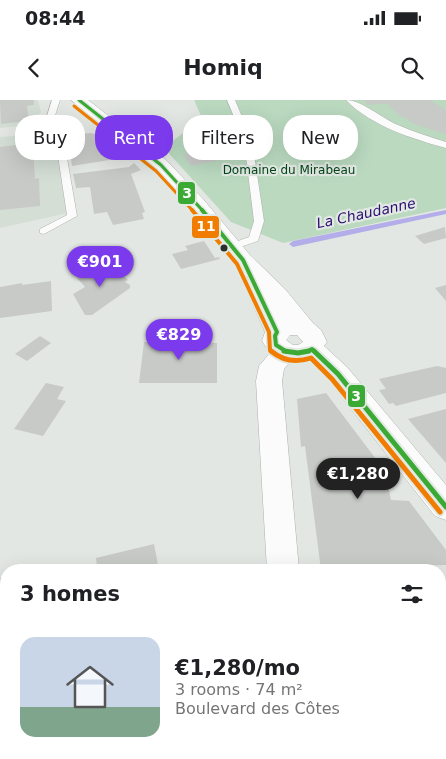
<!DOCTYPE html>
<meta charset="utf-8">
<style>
body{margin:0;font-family:"DejaVu Sans",sans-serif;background:#f6f6f6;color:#202124;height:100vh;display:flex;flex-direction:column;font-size:19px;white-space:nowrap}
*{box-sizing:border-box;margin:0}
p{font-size:16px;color:#757577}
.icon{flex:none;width:28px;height:28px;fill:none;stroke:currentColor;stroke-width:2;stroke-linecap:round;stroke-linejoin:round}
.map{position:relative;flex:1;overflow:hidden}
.panel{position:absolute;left:0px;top:464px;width:446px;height:196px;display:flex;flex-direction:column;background:#fff;border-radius:20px 20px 0 0;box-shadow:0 5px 20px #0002}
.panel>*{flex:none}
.guide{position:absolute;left:15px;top:15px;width:416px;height:45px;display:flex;gap:10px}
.price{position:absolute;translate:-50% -42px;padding:0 11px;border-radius:18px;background:#7c3aed;color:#fff;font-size:16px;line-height:32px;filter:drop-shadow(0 1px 2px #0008)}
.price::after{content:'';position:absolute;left:50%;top:30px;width:15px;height:11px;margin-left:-8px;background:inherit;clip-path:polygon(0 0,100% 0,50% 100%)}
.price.active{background:#222;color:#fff}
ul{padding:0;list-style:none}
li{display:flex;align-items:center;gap:15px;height:125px;padding:0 20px}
li span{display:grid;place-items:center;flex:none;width:140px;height:100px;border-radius:15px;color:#555}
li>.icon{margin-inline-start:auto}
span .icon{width:60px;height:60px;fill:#fffc;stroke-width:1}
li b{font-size:21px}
h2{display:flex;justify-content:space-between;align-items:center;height:60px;padding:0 20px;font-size:21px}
.tag{padding:0 18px;border-radius:20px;background:#fff;box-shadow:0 5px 20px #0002;font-size:18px;line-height:45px}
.tag.active{background:#7c3aed;color:#fff}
.status{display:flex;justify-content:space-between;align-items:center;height:35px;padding:0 25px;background:#fff;direction:ltr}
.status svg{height:14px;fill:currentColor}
header{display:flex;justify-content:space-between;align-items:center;height:65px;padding:0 20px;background:#fff;font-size:22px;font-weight:800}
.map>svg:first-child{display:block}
.built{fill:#d4ded5}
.green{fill:#bad9bf}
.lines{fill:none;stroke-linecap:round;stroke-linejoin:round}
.stream{fill:#b3aee9;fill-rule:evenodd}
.building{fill:#c8cac8}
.lane-casing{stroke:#aeb1ae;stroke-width:1}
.secondary-casing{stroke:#aeb1ae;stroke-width:1}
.lane{fill:#fbfbfb;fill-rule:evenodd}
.secondary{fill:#fbfbfb;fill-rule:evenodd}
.bus-1-far2-casing{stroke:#e1e9e2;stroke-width:5.5}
.bus-1-far1-casing{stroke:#e1e9e2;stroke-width:7}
.bus-1-casing{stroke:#e1e9e2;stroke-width:9}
.bus-2-far2-casing{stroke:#e1e9e2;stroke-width:5.5}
.bus-2-far1-casing{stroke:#e1e9e2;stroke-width:7}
.bus-2-casing{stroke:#e1e9e2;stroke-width:9}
.bus-1-far2{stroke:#3aaa35;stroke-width:3}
.bus-1-far1{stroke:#3aaa35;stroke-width:4}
.bus-1{stroke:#3aaa35;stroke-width:5}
.bus-2-far2{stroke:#f07d00;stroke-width:3}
.bus-2-far1{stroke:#f07d00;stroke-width:4}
.bus-2{stroke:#f07d00;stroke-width:5}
.bus-dot{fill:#2c302d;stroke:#e1e9e2;stroke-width:2}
.labels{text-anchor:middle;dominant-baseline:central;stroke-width:4.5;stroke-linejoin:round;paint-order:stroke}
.far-park-label{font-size:12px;fill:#02441a;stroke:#e1e9e2}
.far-water-label{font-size:14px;font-style:italic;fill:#2f0e75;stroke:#e1e9e2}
.line-badge{stroke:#e1e9e2;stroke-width:2}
.badge-label{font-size:14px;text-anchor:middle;font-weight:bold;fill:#fff}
</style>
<div class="status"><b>08:44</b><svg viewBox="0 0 49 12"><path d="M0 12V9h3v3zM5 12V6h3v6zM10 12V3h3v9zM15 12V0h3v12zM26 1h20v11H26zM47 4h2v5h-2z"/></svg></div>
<header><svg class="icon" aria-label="back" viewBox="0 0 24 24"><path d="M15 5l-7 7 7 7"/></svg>Homiq<svg class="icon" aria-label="search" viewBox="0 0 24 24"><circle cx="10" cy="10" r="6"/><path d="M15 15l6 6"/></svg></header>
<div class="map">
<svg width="446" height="659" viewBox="0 0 446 659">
<rect width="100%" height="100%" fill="#e3e7e3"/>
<!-- built -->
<g class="built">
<polygon points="0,0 38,0 41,12 34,19 20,26 0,28"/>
<polygon points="54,33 68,113 0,128 0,37"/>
</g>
<!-- green -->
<polygon class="green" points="194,0 446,0 446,108 283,143 231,122 164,48 202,18"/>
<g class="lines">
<!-- stream -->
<polygon class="stream" points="446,110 446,114 293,147 289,144 293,141"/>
</g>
<!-- building -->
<g class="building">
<polygon points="0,0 34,0 34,5 27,6 29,21 1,24"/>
<polygon points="363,0 429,0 446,10 446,34 414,24 404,17 401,17 386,3 369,5"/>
<polygon points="91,33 95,34 96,39 107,39 128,57 72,66 68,35"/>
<polygon points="33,43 35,79 39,78 40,106 0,110 0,47"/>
<polygon points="217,48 226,59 191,66 183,55"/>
<polygon points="134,63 141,70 131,74 145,112 142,113 144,119 113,125 107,112 94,114 90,87 76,88 73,74 129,67"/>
<polygon points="445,127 446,138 424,144 415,136"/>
<polygon points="204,141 215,158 219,157 220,159 181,169 172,154 188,150 185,146"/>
<polygon points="108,161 109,172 116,168 128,180 125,182 130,185 130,188 92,215 85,215 73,194 85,187 77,178"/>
<polygon points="51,181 52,211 0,218 0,187 22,183 22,185"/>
<polygon points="446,185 446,201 435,188"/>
<polygon points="174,234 192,235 196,238 196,242 217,243 217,283 139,283 144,242 168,242 167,238"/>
<polygon points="40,236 51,243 27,261 15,254"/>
<polygon points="437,266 446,268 446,293 396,306 393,303 389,304 379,290 386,289 379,279"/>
<polygon points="46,283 64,287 57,299 66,301 43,336 14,329"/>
<polygon points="326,293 385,371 391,400 409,401 446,450 446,465 404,466 405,470 321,470 305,346 301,347 297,299"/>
<polygon points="446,309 446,363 408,319"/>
<polygon points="154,444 159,470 86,470 97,467 96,458"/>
<polygon points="6,476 6,604 0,606 0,478"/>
<polygon points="446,614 446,659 404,659 404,654 440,654 440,616"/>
<polygon points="132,654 268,654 268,659 128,659"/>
</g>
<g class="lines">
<defs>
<g id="lane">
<polygon points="52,0 60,0 51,28 63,35 77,116 44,134 40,133 40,129 67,115 55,36 43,29"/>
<polygon points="227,0 235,0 252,41 264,121 258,141 231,150 226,147 227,145 249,137 254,121 244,41"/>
<path d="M346,0C361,0 383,19 398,25C414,32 430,37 446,42V48C413,39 371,26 346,0Z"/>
</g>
<g id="secondary">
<path d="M71,0H88L167,61L203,99L250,155L285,189L313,223L321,230L327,242L324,246L347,267L446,385V420L435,416L329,281L308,260L290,262L284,269L282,281L299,470H267L256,281L259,266L270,253L262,241L265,232L244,184L249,179L155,69ZM290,235H297L303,242L298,245H293L286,240Z"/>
<rect x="276" y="654" width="40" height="5"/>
</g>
</defs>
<!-- lane casing -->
<use href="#lane" class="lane-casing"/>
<!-- secondary casing -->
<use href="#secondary" class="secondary-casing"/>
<!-- lane -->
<use href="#lane" class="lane"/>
<!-- secondary -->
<use href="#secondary" class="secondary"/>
<defs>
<polyline id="bus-1-far2" points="79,0 161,65 203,111"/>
<g id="bus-1-far1">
<polyline points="202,110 243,160 277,232 275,236 276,245 287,252"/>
<polyline points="306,252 312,249 315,252"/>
</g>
<g id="bus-1">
<polyline points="284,251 298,253 309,251"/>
<polyline points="314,251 338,274 446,407"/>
</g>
<polyline id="bus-2-far2" points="74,6 156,71 193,111"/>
<polyline id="bus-2-far1" points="192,110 237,164 269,232 270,250 272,252"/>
<path id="bus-2" d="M271,251C283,261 296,263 311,258L332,279L440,412"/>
</defs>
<!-- bus-1-far2 casing -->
<use href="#bus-1-far2" class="bus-1-far2-casing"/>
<!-- bus-1-far1 casing -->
<use href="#bus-1-far1" class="bus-1-far1-casing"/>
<!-- bus-1 casing -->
<use href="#bus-1" class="bus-1-casing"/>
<!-- bus-2-far2 casing -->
<use href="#bus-2-far2" class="bus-2-far2-casing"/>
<!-- bus-2-far1 casing -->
<use href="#bus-2-far1" class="bus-2-far1-casing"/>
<!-- bus-2 casing -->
<use href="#bus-2" class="bus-2-casing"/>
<!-- bus-1-far2 -->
<use href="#bus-1-far2" class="bus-1-far2"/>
<!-- bus-1-far1 -->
<use href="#bus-1-far1" class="bus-1-far1"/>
<!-- bus-1 -->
<use href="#bus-1" class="bus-1"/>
<!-- bus-2-far2 -->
<use href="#bus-2-far2" class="bus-2-far2"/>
<!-- bus-2-far1 -->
<use href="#bus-2-far1" class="bus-2-far1"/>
<!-- bus-2 -->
<use href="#bus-2" class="bus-2"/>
</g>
<!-- markers -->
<circle class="bus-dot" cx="224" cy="148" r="4.5"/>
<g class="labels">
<!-- far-park labels -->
<g class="far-park-label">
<text x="289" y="70">Domaine du Mirabeau</text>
</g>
<!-- far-water labels -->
<g class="far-water-label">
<text transform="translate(366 113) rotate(-12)">La Chaudanne</text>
</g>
</g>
<g class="line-badge">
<rect x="177" y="81" width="19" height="24" rx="5" fill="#3aaa35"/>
<rect x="191" y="115" width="29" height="24" rx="5" fill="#f07d00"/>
<rect x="347" y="284" width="19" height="24" rx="5" fill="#3aaa35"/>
</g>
<g class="badge-label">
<text x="187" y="98">3</text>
<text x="206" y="131">11</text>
<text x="356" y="301">3</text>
</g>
</svg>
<b class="price" style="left:100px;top:188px">€901</b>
<b class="price" style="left:179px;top:261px">€829</b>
<b class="price active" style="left:358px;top:400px">€1,280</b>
<div class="guide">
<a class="tag">Buy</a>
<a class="tag active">Rent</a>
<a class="tag">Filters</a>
<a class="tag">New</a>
</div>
<section class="panel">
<h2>3 homes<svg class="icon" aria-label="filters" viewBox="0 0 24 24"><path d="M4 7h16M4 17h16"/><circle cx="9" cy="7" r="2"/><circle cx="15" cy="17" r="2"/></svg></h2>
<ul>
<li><span style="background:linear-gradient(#c9d6e8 70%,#7fa58c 0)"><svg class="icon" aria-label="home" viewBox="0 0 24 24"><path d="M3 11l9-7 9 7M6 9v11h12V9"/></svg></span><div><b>€1,280/mo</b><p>3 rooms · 74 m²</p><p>Boulevard des Côtes</p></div></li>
</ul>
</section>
</div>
